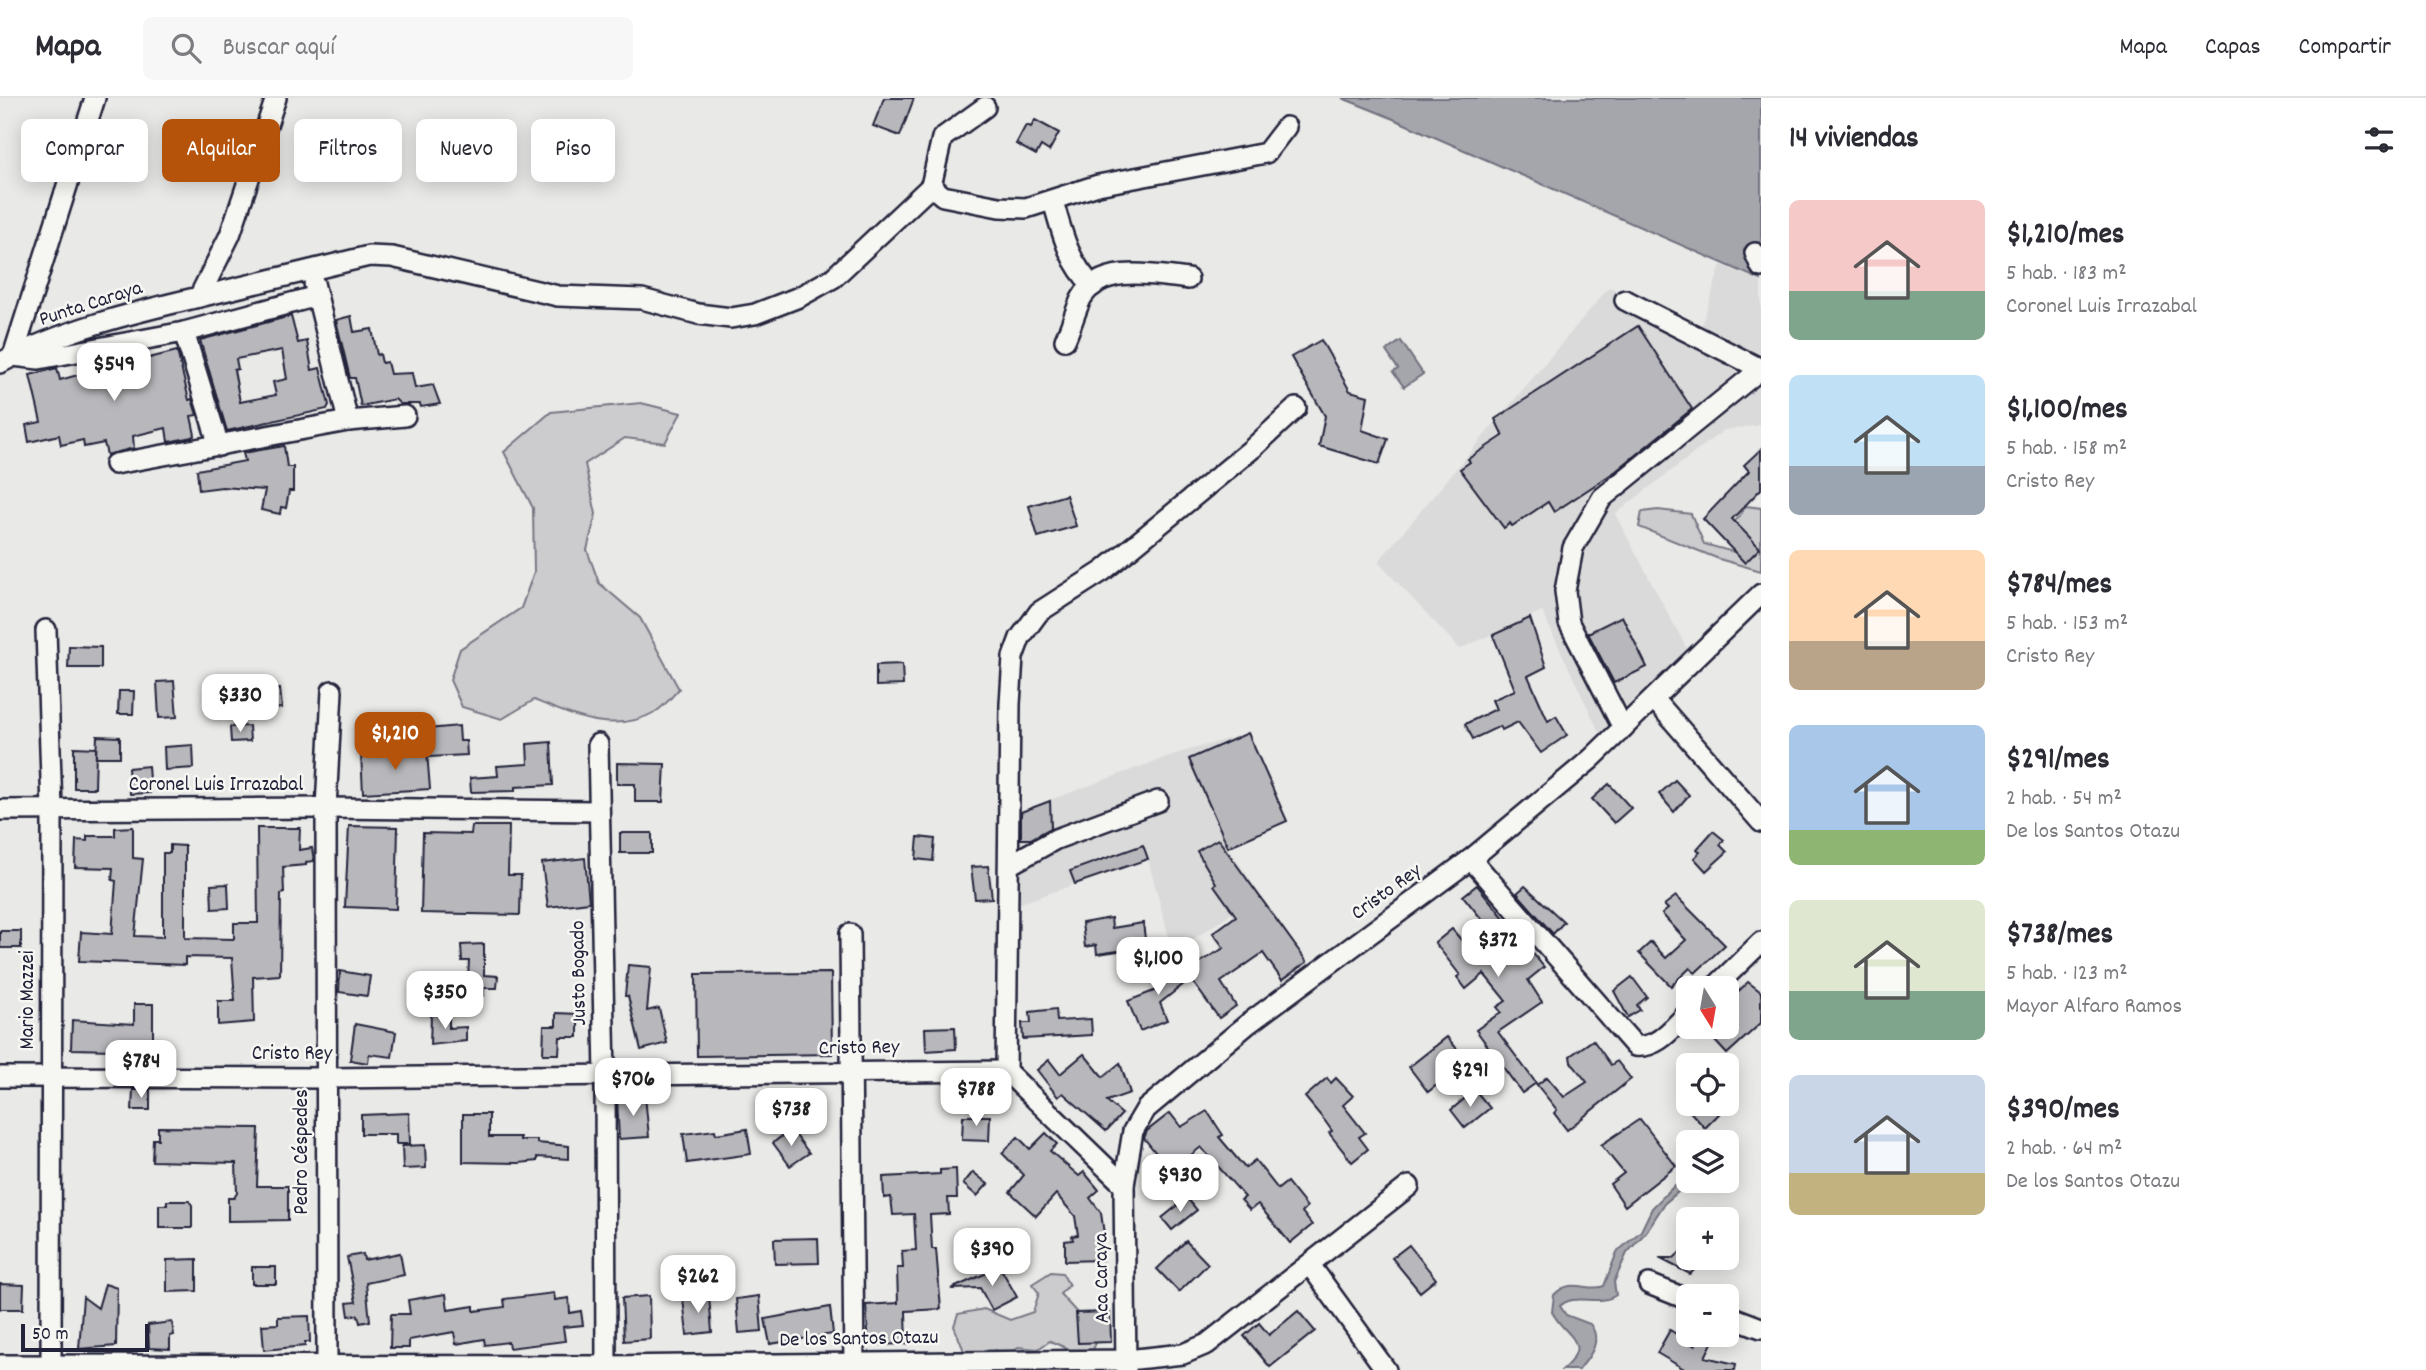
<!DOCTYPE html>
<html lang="es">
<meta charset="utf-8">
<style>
body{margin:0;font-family:Dekko,sans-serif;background:#f7f7f7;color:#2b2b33;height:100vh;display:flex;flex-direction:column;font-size:26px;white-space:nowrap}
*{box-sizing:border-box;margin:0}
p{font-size:23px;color:#7c7c81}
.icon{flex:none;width:38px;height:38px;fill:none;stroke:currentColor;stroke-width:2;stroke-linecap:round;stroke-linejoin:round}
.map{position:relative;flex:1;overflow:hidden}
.sheet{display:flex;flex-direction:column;background:#fff;width:665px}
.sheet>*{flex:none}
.guide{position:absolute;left:21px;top:21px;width:665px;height:63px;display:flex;gap:14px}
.needle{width:46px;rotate:169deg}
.controls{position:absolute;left:1676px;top:878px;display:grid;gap:14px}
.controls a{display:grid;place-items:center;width:63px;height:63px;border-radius:10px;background:#fff;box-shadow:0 4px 18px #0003;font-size:35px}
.scale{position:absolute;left:21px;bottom:18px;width:128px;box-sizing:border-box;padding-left:7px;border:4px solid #22223b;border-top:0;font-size:19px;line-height:24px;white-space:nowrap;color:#22223b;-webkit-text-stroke:5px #f6f6f2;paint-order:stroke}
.price{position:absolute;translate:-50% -60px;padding:0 16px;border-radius:14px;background:#fff;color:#222;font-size:23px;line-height:46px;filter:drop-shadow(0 2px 4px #0008)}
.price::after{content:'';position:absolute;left:50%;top:42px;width:21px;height:16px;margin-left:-10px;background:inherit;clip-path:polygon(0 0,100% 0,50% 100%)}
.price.on{background:#b45309;color:#fff}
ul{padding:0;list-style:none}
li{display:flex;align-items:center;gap:21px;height:175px;padding:0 28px}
li span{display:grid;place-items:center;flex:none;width:196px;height:140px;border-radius:10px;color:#555}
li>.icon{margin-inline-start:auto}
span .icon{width:84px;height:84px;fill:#fffc;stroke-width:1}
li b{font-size:30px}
h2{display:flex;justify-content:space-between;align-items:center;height:84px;padding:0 28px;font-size:30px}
.pill{padding:0 24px;border-radius:10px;background:#fff;box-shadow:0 4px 18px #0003;font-size:24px;line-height:63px}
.pill.on{background:#b45309;color:#fff}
header{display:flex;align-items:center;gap:42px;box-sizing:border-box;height:98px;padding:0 35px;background:#fff;border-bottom:2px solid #e1e1e2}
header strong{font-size:33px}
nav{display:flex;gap:38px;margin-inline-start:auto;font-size:24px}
.search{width:490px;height:63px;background:#f7f7f7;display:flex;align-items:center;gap:18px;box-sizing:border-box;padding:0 24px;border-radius:10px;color:#7c7c81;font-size:26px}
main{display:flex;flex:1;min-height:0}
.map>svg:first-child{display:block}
.built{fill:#dadada}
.green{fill:#ccccce;stroke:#777784;stroke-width:2}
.water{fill:#a5a5ac;stroke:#71717f;stroke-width:2}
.building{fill:#b8b8bc;stroke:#22223b;stroke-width:2;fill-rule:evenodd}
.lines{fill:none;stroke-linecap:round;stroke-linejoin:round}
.minor-casing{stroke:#22223b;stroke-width:24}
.minor{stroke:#f6f6f2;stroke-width:19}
.labels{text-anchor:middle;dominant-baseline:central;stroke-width:5;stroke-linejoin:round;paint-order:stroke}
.street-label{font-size:21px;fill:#22223b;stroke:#f6f6f2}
</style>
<header>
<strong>Mapa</strong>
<div class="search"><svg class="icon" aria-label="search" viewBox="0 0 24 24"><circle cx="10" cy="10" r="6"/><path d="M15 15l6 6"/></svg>Buscar aquí</div>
<nav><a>Mapa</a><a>Capas</a><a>Compartir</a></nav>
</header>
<main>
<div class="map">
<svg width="1761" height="1272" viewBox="0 0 1761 1272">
<rect width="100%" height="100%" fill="#e9e9e7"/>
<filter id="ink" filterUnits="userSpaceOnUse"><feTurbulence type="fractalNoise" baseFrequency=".0143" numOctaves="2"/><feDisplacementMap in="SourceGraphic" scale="14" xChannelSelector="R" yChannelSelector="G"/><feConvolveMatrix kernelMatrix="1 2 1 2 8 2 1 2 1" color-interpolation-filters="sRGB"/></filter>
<g filter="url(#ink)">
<!-- built -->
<g class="built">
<polygon points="1721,167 1761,183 1761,327 1724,332 1615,416 1687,551 1601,638 1542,513 1460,551 1378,464 1609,189 1701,229"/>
<polygon points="1248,635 1287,723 1228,750 1307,864 1282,882 1232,815 1173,855 1148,761 1015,807 1012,716 1172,657"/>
</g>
<!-- green -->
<g class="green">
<path d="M641,305L681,315L665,345L625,340L585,366L596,416L587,452L599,485L640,520L679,591C672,598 664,609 655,614C614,637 573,618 534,602L502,621L462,609L450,582L460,551L521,510L534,474L533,410L504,354L551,314Z"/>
<polygon points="1746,408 1761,410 1761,473 1719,461 1639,429 1642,414 1658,412 1691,416 1704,446 1737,455 1734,425"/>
<polygon points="1051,1174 1062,1175 1069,1187 1060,1196 1088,1227 1103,1230 1089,1260 1050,1243 1038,1251 1018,1249 1010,1259 995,1252 980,1264 966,1258 954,1228 958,1216 984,1211 1010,1222 1033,1214 1039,1195 1032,1186"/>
</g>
<!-- water -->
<g class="water">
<polygon points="1342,0 1761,0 1761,182 1382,16"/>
<polygon points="1401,243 1423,276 1404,289 1393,274 1398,271 1386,253"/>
<path d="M1689,1073L1691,1083L1665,1105L1646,1134L1627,1155L1614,1184L1616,1197C1600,1209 1574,1194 1560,1208L1566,1217L1590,1226C1603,1243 1590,1258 1579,1272H1562C1594,1244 1565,1239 1552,1214L1554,1197C1572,1178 1587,1195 1604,1188L1617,1154L1641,1133L1652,1110Z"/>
</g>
<!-- building -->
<g class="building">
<polygon points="884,0 914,0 900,38 873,28"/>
<polygon points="1035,22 1059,35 1049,53 1041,48 1036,57 1016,46 1026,27 1031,29"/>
<path d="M291,218L298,245L307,243L312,272L320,270L329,307L327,311L227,333L200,242ZM282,252L287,281L273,284L276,297L240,304L234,272L238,271L236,261Z"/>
<polygon points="351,218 354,234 372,231 377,257 380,256 382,265 387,264 390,276 412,275 415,290 433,287 440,306 421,309 420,306 400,306 395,301 361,308 355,280 350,280 336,222"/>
<polygon points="1638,228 1692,311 1616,373 1554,414 1548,404 1512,428 1510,425 1504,430 1460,371 1470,364 1468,361 1503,338 1495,321"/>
<polygon points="1321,242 1350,293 1368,298 1362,332 1388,341 1379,366 1319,348 1325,318 1291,259"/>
<polygon points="177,253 189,302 192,301 197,317 191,318 195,337 192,339 168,344 166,330 133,338 134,350 107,357 104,345 84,349 83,342 61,347 59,337 29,344 26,327 41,324 30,277 57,270 60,282 110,268 112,260 137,255 141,262"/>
<polygon points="284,348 287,369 293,369 293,393 289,393 286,410 281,409 280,416 261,412 265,392 222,389 199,392 197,372 245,363 243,355"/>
<polygon points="1761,351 1761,391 1732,421 1760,450 1745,465 1703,421 1749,373 1744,367"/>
<polygon points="1066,397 1076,428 1038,439 1029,408"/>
<polygon points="1622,518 1647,569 1614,585 1588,535"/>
<polygon points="1530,520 1546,569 1528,578 1548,623 1556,618 1567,637 1541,655 1518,624 1502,632 1500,628 1473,641 1465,626 1496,611 1492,602 1515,592 1493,537"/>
<polygon points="69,548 101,549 101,570 68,570"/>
<polygon points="902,566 903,587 876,588 876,567"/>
<polygon points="174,583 177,619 159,620 157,584"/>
<polygon points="280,591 282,610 256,612 255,592"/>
<polygon points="119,593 134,593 133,616 118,616"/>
<polygon points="249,628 250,643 231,644 230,629"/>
<polygon points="459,628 460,643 466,643 467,657 429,659 428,631"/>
<polygon points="1248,635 1287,723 1228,749 1189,661"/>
<polygon points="97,638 120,639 120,659 96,659"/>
<polygon points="551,644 553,687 515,689 515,693 471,694 470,680 498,678 497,668 528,666 527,646"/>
<polygon points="193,647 194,670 165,672 164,649"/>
<polygon points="74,649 96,650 95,690 74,690"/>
<polygon points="386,654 387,657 427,654 430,691 363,695 361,656"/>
<polygon points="617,665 665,666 663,704 635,704 635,686 617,686"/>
<polygon points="148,668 150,695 130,696 128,670"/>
<polygon points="1675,682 1689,697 1674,714 1659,696"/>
<polygon points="1609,686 1631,710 1614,725 1592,701"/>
<polygon points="1050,703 1051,730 1031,741 1021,741 1021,714"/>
<polygon points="349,728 398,729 396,811 345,809"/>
<polygon points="472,728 509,728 508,777 521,777 520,817 421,815 423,735 471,736"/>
<polygon points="133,729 133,760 143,761 135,838 163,839 163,755 170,755 170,747 185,748 185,840 234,841 234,825 258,825 257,730 300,730 299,752 312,750 314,763 306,764 306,767 283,769 284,795 281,796 280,877 253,879 254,924 218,927 218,903 235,903 232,860 185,859 185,867 79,863 81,834 112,836 116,783 112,782 113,770 75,769 76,742 87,743 87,738 115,738 115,730"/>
<polygon points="1713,733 1724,742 1720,747 1727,754 1706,773 1694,760 1700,754 1697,751"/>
<rect x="620" y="735" width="32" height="20"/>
<polygon points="918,739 935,741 933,763 916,761"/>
<polygon points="1218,741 1307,864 1282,882 1263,855 1221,884 1236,908 1219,920 1185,873 1224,850 1213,835 1236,818 1214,787 1216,785 1197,753"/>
<polygon points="1143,747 1148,761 1075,786 1070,773"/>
<polygon points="585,760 589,804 548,809 542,765"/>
<polygon points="988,768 992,800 975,801 971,769"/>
<polygon points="228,786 229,810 212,811 211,787"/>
<polygon points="1477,787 1544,869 1528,882 1542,904 1498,934 1536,985 1522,995 1476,932 1501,914 1497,909 1506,903 1484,876 1466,891 1457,879 1460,877 1435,845 1452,831 1477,861 1500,844 1463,798"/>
<polygon points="1525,788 1564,824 1553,836 1517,795"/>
<polygon points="1676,798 1725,847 1695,875 1690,870 1671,888 1639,855 1651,844 1666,860 1686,842 1662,816 1668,811 1664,807"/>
<polygon points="1111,820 1112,830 1143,825 1146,849 1097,856 1096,847 1085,849 1082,825"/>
<rect x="0" y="833" width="21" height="17"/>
<polygon points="484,846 484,877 498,878 497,890 484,890 484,898 467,897 469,863 462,863 461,847"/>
<polygon points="1175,862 1190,881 1160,905 1167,922 1140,933 1128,903 1159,891 1151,881"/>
<polygon points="628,867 651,869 647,913 659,910 667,945 641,952 628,898 625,898"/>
<polygon points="340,873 370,878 367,898 339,894"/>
<polygon points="831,875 832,956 697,958 696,876"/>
<polygon points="1632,879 1647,899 1637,907 1640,912 1628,919 1614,893"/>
<polygon points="1748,884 1761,894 1761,925 1727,956 1702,929 1727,929 1727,904"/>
<polygon points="134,906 153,906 153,944 114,944 114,952 71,951 72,922 134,926"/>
<polygon points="1056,911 1057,923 1091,921 1092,937 1023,941 1022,925 1031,925 1030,914"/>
<polygon points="556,915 578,916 578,939 560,939 559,956 543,956 544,928 556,928"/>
<polygon points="431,917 449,917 449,930 466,929 466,943 430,947"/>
<polygon points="355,926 396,934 392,959 369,956 368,965 350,962"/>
<polygon points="955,929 956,951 926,953 925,930"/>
<polygon points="1447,939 1458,952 1441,966 1449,977 1428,994 1409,969"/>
<polygon points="1593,942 1611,967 1617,963 1631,981 1567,1032 1554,1015 1557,1012 1537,987 1547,979 1564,999 1587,984 1571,964 1570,958"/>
<polygon points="1084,956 1103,979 1120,965 1130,995 1107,1003 1122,1016 1106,1033 1063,995 1058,999 1037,972 1049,962 1060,976"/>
<polygon points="1327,980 1331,985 1336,980 1353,998 1343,1007 1365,1035 1359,1039 1368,1051 1352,1064 1329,1035 1332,1033 1325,1023 1305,999"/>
<polygon points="133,992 150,992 150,1012 132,1012"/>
<polygon points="1475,992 1490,1010 1465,1030 1451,1012"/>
<polygon points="645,998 649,1039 619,1041 617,1000"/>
<polygon points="1683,1006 1710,1006 1719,1016 1705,1030"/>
<polygon points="1207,1013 1223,1037 1219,1039 1245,1070 1255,1062 1278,1091 1287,1084 1307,1109 1302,1114 1312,1127 1290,1145 1258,1106 1250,1112 1241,1102 1245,1099 1201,1049 1157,1084 1146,1071 1160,1060 1144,1040 1147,1033 1170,1015 1181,1029"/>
<polygon points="409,1015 410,1046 396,1046 396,1036 361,1036 361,1017"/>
<polygon points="463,1016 489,1016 489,1039 520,1039 520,1042 537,1042 537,1045 569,1048 569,1061 537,1059 537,1063 519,1065 463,1064"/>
<polygon points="963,1018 990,1018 989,1043 962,1042"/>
<polygon points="1640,1021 1676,1068 1625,1108 1610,1086 1624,1075 1601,1047"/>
<polygon points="158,1029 259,1030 257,1088 288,1088 288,1122 228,1123 228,1100 234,1100 237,1095 236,1065 152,1063 153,1041 158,1041"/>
<polygon points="747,1031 751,1056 687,1065 683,1036 715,1032 716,1036"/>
<polygon points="791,1031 809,1055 790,1068 773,1045"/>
<polygon points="1046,1035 1057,1046 1050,1053 1079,1078 1084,1074 1099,1092 1090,1100 1101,1115 1104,1136 1101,1136 1102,1162 1065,1163 1065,1143 1073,1142 1072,1138 1078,1137 1075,1118 1056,1096 1036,1118 1010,1094 1024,1077 1002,1055 1018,1039 1030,1051"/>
<polygon points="425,1047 426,1070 403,1071 402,1048"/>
<polygon points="956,1071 957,1100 948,1100 949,1116 930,1117 932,1151 936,1151 941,1211 906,1213 907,1246 869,1247 866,1207 898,1205 897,1170 903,1170 902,1153 916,1152 914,1116 893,1117 891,1099 884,1100 883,1079 940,1076 940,1072"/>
<polygon points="973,1074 988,1086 977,1098 963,1086"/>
<polygon points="1187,1100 1197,1112 1172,1132 1162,1120"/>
<polygon points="167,1103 189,1103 192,1107 192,1130 159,1130 159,1107 167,1107"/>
<polygon points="818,1140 819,1165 775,1166 774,1141"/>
<polygon points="1186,1143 1208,1166 1179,1194 1157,1171"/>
<polygon points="1689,1146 1689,1160 1707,1160 1690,1176 1659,1160 1674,1160"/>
<polygon points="1409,1147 1436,1181 1420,1194 1392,1160"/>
<polygon points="400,1155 404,1177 366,1185 370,1223 360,1225 358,1217 349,1218 347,1205 356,1204 347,1159 363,1156 364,1162"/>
<polygon points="197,1161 197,1193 167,1194 167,1162"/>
<rect x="252" y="1169" width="24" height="17"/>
<polygon points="1000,1169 1017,1199 992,1212 980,1190 951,1191"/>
<polygon points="0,1186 24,1187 23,1211 0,1211"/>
<polygon points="105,1186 117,1190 116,1248 79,1251 83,1199 98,1210"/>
<polygon points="554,1195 555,1202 569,1200 570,1215 581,1213 583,1227 563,1229 565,1243 509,1250 508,1244 485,1247 484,1241 456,1246 454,1234 409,1242 409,1250 390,1250 391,1216 410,1216 408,1202 446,1196 448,1212 474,1208 474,1213 505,1209 504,1201"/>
<polygon points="649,1198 650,1241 624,1243 622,1200"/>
<polygon points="709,1198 712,1234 687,1237 683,1200"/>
<polygon points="759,1198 762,1233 739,1235 736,1201"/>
<polygon points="830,1209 833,1236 770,1246 765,1221"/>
<polygon points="1298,1213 1315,1233 1270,1269 1244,1238 1259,1225 1269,1237"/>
<polygon points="1110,1214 1111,1244 1078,1245 1076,1215"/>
<polygon points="309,1218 310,1244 305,1244 305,1248 264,1252 262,1227 278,1226 278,1219"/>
<polygon points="172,1224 174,1237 170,1238 170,1251 149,1250 148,1227"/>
<polygon points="1670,1232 1695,1248 1701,1237 1716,1237 1705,1259 1736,1266 1735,1272 1686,1272 1657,1255"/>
</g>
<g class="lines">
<defs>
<g id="minor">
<polyline points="95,0 13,258 39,261 184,234"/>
<polyline points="931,88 943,98 999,109 1026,110 1098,87 1266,55 1286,29"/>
<path d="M1053,103C1062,135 1069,165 1093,188"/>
<polyline points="1755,155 1761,169"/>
<polyline points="314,185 348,323"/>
<polyline points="199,199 369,158 392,159 558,198 642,201 698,216 731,220 755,216 799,199 833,180 931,88 942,40 985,9"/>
<polyline points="1625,202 1761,271"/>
<path d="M1065,242C1071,229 1075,214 1081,201C1101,165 1154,177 1188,181"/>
<path d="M0,265C62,232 131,215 199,199L230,137L276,0"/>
<polyline points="219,348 184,234 317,198"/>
<polyline points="115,366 348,323 405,318"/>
<polyline points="46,532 52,711 51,1272"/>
<polyline points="1655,602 1761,724"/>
<polyline points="1623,630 1569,525 1565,493 1573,450 1602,400 1761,271"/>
<polyline points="598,646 605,977 606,1272"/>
<polyline points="0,712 326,710 599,713"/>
<path d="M1471,761L1635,948C1658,951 1673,929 1689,914"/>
<polyline points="1009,767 1056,741 1158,703"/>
<polyline points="850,836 854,1272"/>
<polyline points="1713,891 1761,844"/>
<polyline points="1006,973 1010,606 1013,559 1020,540 1039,514 1103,473 1253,350 1296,310"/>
<polyline points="0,979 325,980 1006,973 1124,1087"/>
<polyline points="1310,1167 1386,1272"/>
<polyline points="1649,1186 1689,1202"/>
<polyline points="1727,1217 1761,1230"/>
<polyline points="0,1267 606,1268 1127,1262 1183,1256 1207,1246 1409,1088"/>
<polyline points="327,1272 326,710 332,593"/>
<polyline points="1126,1272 1124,1087 1133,1033 1146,1011 1249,925 1471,761 1591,661 1761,496"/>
</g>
</defs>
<!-- minor casing -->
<use href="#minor" class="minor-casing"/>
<!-- minor -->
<use href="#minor" class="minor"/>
</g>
</g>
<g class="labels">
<!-- street labels -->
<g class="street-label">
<text transform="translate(91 207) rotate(-18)">Punta Caraya</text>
<text x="216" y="688">Coronel Luis Irrazabal</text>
<text transform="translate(1387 795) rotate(-36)">Cristo Rey</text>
<text transform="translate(580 875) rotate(-91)">Justo Bogado</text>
<text transform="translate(29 902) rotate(-90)">Mario Mazzei</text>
<text transform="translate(859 951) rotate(-1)">Cristo Rey</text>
<text x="292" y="957">Cristo Rey</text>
<text transform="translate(303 1054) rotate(-90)">Pedro Céspedes</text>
<text transform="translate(1103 1180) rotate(-91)">Aca Caraya</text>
<text transform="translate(859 1242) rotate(-1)">De los Santos Otazu</text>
</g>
</g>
</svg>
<div class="controls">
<a><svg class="needle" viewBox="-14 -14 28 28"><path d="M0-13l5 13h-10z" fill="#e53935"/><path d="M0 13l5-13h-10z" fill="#7c7c81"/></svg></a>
<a><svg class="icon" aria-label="locate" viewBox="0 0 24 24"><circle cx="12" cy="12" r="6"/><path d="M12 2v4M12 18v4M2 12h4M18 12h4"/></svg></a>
<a><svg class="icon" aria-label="layers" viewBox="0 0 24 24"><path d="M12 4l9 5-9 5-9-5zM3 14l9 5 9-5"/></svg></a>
<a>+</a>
<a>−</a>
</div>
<div class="scale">50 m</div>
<b class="price" style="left:114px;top:305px">$549</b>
<b class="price" style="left:240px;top:636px">$330</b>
<b class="price on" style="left:395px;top:674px">$1,210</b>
<b class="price" style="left:1498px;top:881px">$372</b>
<b class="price" style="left:1158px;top:899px">$1,100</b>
<b class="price" style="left:445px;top:933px">$350</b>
<b class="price" style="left:141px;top:1002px">$784</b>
<b class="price" style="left:1470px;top:1011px">$291</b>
<b class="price" style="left:633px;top:1020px">$706</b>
<b class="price" style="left:976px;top:1030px">$788</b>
<b class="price" style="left:791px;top:1050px">$738</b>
<b class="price" style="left:1180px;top:1116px">$930</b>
<b class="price" style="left:992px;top:1190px">$390</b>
<b class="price" style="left:698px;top:1217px">$262</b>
<div class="guide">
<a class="pill">Comprar</a>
<a class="pill on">Alquilar</a>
<a class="pill">Filtros</a>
<a class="pill">Nuevo</a>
<a class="pill">Piso</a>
</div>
</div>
<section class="sheet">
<h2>14 viviendas<svg class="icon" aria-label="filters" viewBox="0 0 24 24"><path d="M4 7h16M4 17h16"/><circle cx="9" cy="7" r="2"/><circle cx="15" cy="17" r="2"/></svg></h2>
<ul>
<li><span style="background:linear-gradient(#f6c9c9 65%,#7fa58c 0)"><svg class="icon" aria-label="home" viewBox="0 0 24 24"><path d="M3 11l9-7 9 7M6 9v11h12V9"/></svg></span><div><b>$1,210/mes</b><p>5 hab. · 183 m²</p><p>Coronel Luis Irrazabal</p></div></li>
<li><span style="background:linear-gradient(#bfe0f5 65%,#9aa5b1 0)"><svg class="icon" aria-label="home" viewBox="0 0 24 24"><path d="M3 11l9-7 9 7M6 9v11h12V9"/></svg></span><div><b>$1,100/mes</b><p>5 hab. · 158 m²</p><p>Cristo Rey</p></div></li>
<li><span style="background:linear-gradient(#ffd9b3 65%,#b9a48a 0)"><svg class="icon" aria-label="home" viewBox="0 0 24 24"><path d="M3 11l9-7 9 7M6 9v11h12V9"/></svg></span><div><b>$784/mes</b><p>5 hab. · 153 m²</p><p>Cristo Rey</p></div></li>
<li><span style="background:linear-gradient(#a9c7e8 75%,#8fb573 0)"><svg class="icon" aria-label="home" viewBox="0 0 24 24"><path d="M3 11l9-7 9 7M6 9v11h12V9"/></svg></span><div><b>$291/mes</b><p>2 hab. · 54 m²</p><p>De los Santos Otazu</p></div></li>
<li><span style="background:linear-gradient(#dfe7d0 65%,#7fa58c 0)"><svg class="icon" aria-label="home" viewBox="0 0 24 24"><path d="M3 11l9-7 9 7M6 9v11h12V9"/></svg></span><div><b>$738/mes</b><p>5 hab. · 123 m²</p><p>Mayor Alfaro Ramos</p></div></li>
<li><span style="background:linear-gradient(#c9d6e8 70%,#c2b280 0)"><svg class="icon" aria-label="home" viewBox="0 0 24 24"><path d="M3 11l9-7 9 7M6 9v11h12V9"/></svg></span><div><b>$390/mes</b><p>2 hab. · 64 m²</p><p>De los Santos Otazu</p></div></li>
</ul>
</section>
</main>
